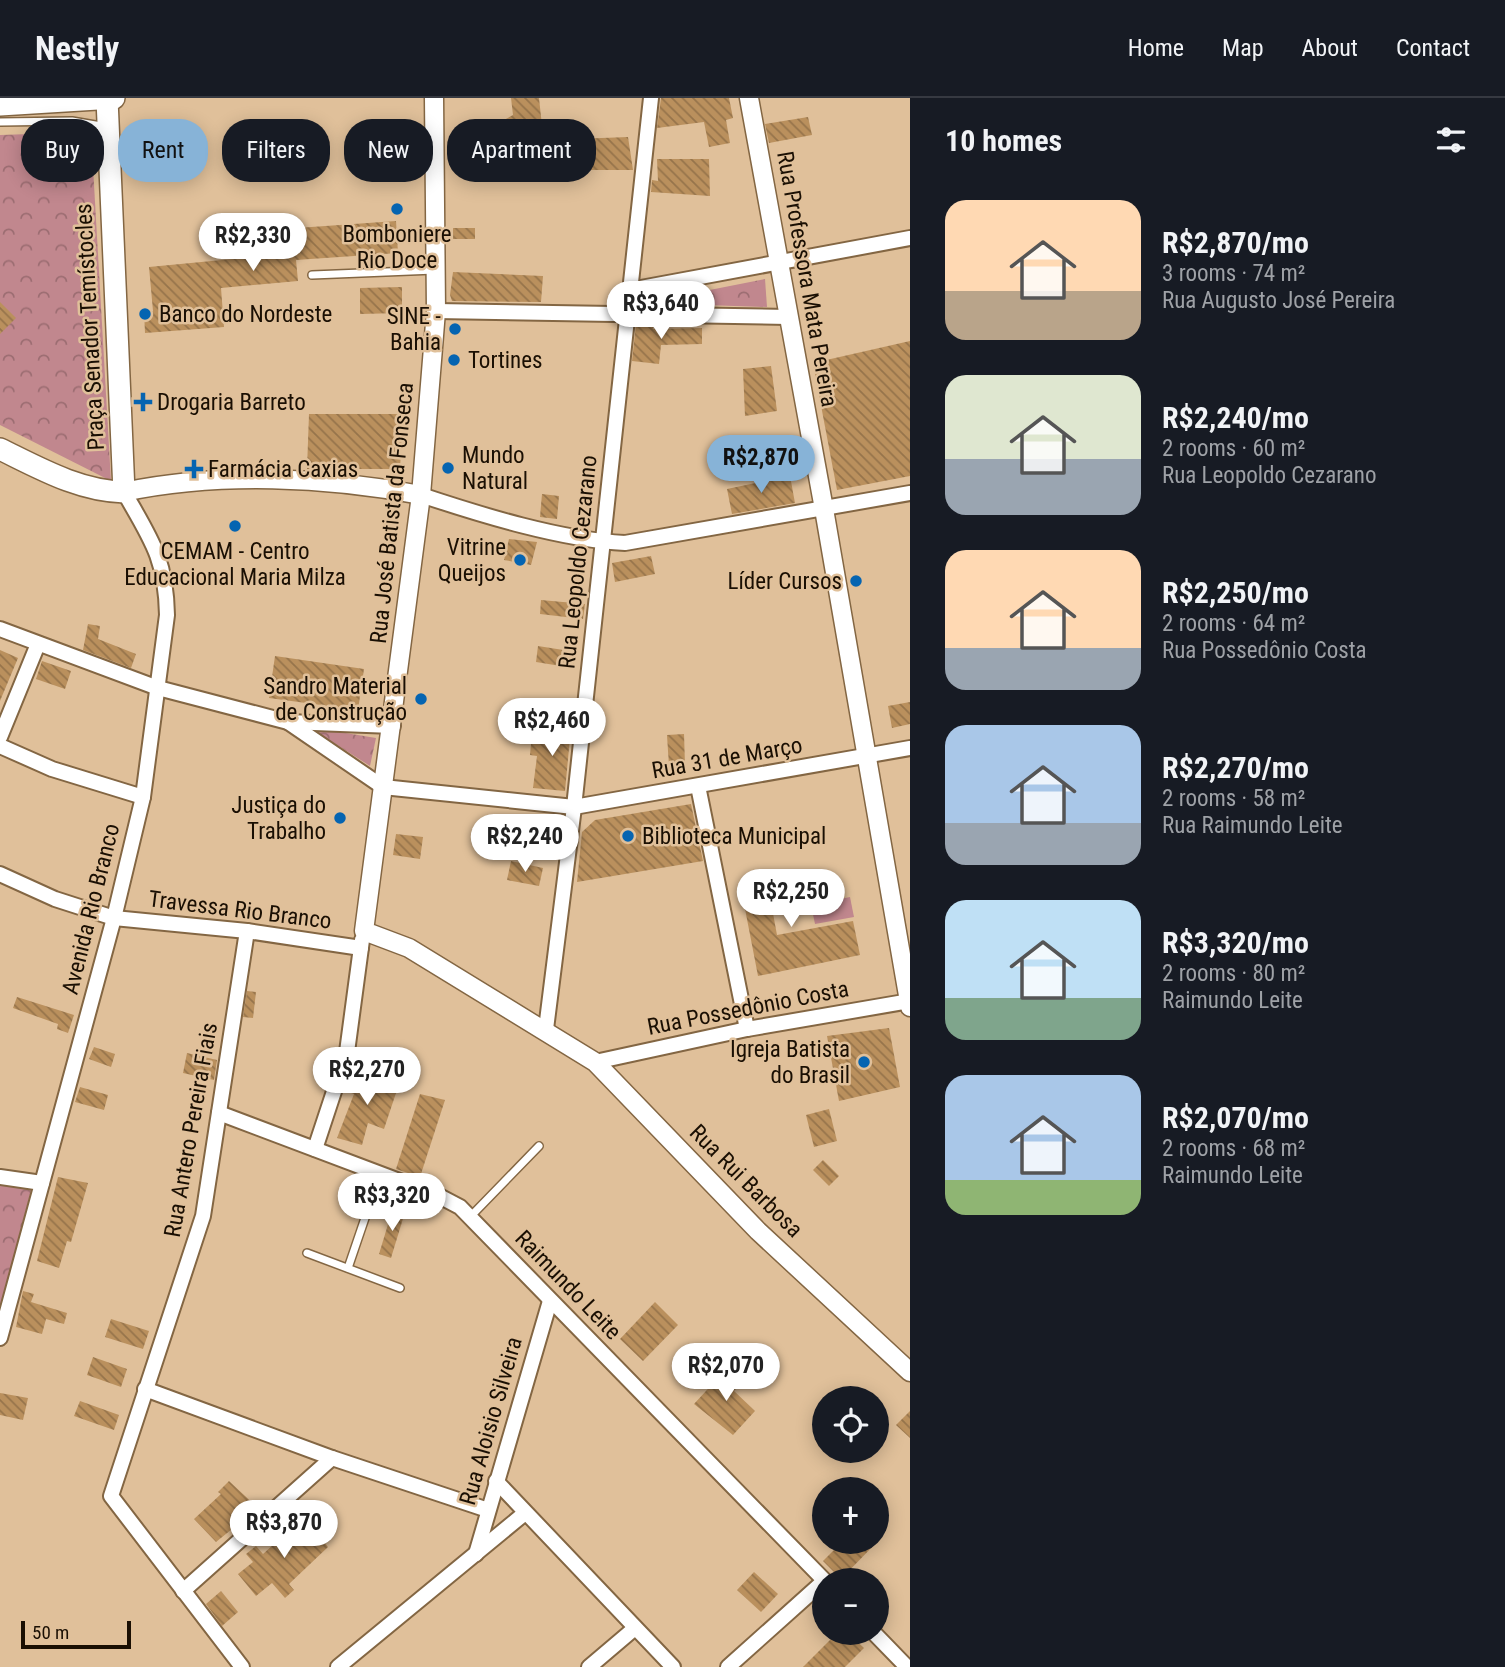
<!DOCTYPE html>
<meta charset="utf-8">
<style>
body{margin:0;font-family:"Roboto Condensed",sans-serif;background:#242831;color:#f1f3f6;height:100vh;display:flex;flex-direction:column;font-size:26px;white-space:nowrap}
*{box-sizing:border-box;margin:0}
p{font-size:23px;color:#9ea1a6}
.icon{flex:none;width:38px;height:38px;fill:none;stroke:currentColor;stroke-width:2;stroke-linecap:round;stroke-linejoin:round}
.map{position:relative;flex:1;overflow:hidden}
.sheet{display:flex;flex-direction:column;background:#171b24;width:595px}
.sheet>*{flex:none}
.guide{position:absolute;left:21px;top:21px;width:665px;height:63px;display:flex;gap:14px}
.fabs{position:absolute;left:812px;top:1288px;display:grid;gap:14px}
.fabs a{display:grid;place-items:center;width:77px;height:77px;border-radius:50%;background:#171b24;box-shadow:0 4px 18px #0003;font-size:35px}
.scale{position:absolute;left:21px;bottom:18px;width:110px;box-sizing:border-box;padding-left:7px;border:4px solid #1a0f03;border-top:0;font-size:19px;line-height:24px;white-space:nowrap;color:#1a0f03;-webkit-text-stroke:5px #e0c09a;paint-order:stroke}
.price{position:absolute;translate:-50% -60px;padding:0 16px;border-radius:24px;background:#fff;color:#222;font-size:23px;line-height:46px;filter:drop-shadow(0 2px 4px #0008)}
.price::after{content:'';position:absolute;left:50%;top:42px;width:21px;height:16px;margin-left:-10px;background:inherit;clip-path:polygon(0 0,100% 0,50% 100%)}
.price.selected{background:#87b3d7;color:#111}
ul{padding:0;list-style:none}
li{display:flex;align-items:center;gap:21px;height:175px;padding:0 35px}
li span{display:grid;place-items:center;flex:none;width:196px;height:140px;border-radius:21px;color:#555}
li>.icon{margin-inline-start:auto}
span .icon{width:84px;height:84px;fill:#fffc;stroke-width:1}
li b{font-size:30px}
h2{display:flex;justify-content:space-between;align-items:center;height:84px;padding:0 35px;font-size:30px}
.chip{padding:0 24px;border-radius:28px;background:#171b24;box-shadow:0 4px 18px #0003;font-size:24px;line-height:63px}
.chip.selected{background:#87b3d7;color:#111}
header{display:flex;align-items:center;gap:42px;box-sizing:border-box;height:98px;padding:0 35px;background:#171b24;border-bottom:2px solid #363941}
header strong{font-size:33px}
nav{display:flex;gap:38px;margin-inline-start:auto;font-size:24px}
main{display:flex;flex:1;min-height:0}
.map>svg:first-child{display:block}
.park{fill:url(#park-crowns)}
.garden{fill:#c1878e}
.building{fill:url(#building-back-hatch)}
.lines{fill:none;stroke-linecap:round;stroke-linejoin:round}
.service-casing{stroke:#836643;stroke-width:10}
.minor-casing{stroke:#836643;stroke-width:18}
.tertiary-casing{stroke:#836643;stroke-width:21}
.secondary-casing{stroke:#836643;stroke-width:24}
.service{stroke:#fff;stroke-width:7}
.minor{stroke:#fff;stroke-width:14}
.tertiary{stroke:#fff;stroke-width:18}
.secondary{stroke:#fff;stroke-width:21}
.poi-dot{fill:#0564b1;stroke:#e0c09a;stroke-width:2.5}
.labels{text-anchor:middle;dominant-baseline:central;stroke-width:5;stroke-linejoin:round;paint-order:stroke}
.poi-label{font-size:23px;fill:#1a0f03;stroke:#e0c09a;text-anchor:start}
.street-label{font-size:23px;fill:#1a0f03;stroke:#e0c09a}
</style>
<header>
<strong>Nestly</strong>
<nav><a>Home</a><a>Map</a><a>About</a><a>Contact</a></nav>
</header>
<main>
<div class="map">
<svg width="910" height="1569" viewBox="0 0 910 1569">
<defs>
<pattern id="park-crowns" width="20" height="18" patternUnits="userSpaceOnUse" patternTransform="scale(1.75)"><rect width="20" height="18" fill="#c1878e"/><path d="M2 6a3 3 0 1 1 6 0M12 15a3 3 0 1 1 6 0" fill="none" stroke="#9c6d72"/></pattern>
<pattern id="building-back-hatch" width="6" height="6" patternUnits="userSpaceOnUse" patternTransform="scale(1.75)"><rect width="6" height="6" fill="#ba905d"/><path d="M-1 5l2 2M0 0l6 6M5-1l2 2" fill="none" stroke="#96744b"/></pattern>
</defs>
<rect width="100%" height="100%" fill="#e0c09a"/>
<!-- park -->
<g class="park">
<polygon points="91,34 111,383 0,327 0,37"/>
<polygon points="765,181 767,209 644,205"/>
<polygon points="309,629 376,640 370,668"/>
<polygon points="0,1083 32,1089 0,1210"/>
</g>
<!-- garden -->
<polygon class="garden" points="850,799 854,819 815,826 811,807"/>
<!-- building -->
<g class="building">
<polygon points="511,0 539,0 547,74 502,76 504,22 513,17"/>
<polygon points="661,0 729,0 733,20 726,22 730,45 709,49 704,24 657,30"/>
<polygon points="808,19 812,37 769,45 765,26"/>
<polygon points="628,39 633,72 570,72 570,58 575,58 575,41"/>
<polygon points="657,61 709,61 710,98 651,94 652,82 658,83"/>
<polygon points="396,123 398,155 296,162 298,183 221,190 224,229 145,235 144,213 153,213 149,169 285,156 283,131"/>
<rect x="453" y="130" width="22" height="11"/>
<polygon points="453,174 543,178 541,204 452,203 450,197"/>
<polygon points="402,189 402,215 360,216 360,190"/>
<polygon points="0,204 16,220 0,236"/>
<polygon points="636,226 653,226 653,231 702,230 702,246 661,247 659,266 632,263"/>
<polygon points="910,243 910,378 837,392 813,265"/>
<polygon points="771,268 777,313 745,318 743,271"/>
<polygon points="309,316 403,316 400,371 307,371"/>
<polygon points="790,378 795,405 732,416 727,391"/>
<polygon points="542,396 559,398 557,421 540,419"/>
<polygon points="509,441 537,444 531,467 504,462"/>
<polygon points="651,458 655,476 615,484 612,465"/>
<polygon points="541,502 585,506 583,521 540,516"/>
<polygon points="88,526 100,528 98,541 136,556 131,570 83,552"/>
<polygon points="538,548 576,554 573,570 536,564"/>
<polygon points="0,552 18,560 0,603"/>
<polygon points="275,558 364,571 358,612 269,600"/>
<polygon points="42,563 71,573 65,591 36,581"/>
<polygon points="910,604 910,626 892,630 888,608"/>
<polygon points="542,627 571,629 565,693 533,690 537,658 530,657 531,646 541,646"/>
<polygon points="684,636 685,667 669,668 667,637"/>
<polygon points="691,706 703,763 577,784 582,734 595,722"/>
<polygon points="396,736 423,739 420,761 393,757"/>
<polygon points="511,763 543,770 539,788 507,782"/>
<polygon points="802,774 808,804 772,810 777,837 853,823 860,857 758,878 740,785"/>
<polygon points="247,893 256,894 253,920 243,919"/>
<polygon points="17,899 74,917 68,935 57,931 58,926 13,910"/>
<polygon points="889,930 900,989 839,1003 827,938"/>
<polygon points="94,949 115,956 111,969 89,961"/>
<polygon points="187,955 217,962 214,982 183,975"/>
<polygon points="355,974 398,989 384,1031 368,1025 362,1047 337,1040 354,996 348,994"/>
<polygon points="80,989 108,997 104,1012 75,1004"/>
<polygon points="420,996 445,1002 420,1079 396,1071"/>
<polygon points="829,1011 837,1043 814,1049 806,1017"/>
<polygon points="823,1062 839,1078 829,1088 813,1072"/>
<polygon points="58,1079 88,1085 71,1144 67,1143 59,1170 37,1163"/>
<polygon points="393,1110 405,1114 391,1160 379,1156"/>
<polygon points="23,1193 34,1196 31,1204 67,1215 64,1226 46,1221 42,1236 16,1229"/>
<polygon points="655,1204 678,1227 643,1263 620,1241"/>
<polygon points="111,1221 149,1233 143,1251 105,1239"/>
<polygon points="93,1259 127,1271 121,1289 87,1277"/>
<polygon points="728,1269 743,1283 734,1293 755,1313 733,1337 694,1306"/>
<polygon points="0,1295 28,1300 23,1322 0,1317"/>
<polygon points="80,1303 119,1317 114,1332 74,1318"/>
<polygon points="910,1313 910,1340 896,1327"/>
<polygon points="229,1383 258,1410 216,1444 194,1421 221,1396 218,1394"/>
<polygon points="304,1419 328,1449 289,1486 294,1492 285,1500 272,1485 256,1498 238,1476 253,1464 246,1456 256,1448 263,1456"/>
<polygon points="842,1444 877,1444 841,1481 823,1463"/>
<polygon points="754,1474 778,1496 761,1514 737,1492"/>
<polygon points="221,1493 238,1514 222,1528 206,1506"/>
<polygon points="837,1535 848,1535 864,1550 845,1569 803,1569"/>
</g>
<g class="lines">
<defs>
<g id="service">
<polyline points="0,24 72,23 107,29"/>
<polyline points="312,177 435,172"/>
<polyline points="471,1118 539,1048"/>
<polyline points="307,1155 400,1190"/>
<polyline points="348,1170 380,1076"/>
</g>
<g id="minor">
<polyline points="630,192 910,140"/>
<polyline points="436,213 788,219"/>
<path d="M421,397C481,417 562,442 625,445L910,395"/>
<polyline points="0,531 158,590 288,624 393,628"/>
<polyline points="288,624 383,689 574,709 910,650"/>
<polyline points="0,639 38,546"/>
<polyline points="0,648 52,671 143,699"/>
<polyline points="698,688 747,931"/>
<polyline points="0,776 55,801 114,820 247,833 361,850"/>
<polyline points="546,931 574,709 651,0"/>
<polyline points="595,964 747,931 910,903"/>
<polyline points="219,1015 439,1098 460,1109 824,1482"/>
<polyline points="315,1051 347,954 362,842"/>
<polyline points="0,1079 42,1085"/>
<path d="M0,1240L114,820L143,699L167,517C166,461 151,441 124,394"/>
<polyline points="145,1291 332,1360 488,1412"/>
<polyline points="496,1383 673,1569"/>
<polyline points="476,1456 550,1203"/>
<polyline points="183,1493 332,1360"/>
<polyline points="874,1535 907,1569"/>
<polyline points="242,1569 111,1398 203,1118 247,833"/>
<polyline points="338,1569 525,1415"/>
<polyline points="589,1569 635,1530"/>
<polyline points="728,1569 824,1483"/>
</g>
<g id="tertiary">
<polyline points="434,0 436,213 421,397 364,833 409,850 595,964 758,1133 910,1274"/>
<polyline points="749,0 824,411 910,909"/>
<path d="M124,394C219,374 326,379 421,397"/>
</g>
<g id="secondary">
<polyline points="0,7 114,0"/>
<path d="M0,351C39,370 79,393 124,394L107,1"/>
</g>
</defs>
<!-- service casing -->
<use href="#service" class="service-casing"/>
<!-- minor casing -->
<use href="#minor" class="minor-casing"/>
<!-- tertiary casing -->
<use href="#tertiary" class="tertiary-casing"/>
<!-- secondary casing -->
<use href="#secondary" class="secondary-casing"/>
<!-- service -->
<use href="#service" class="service"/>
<!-- minor -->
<use href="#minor" class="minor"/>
<!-- tertiary -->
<use href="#tertiary" class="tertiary"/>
<!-- secondary -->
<use href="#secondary" class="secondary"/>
</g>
<!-- markers -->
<g class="poi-dot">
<circle cx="397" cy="111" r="7"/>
<circle cx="145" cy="216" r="7"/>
<circle cx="455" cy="231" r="7"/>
<circle cx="454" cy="262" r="7"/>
<path d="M139.5 293.5h7v7h7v7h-7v7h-7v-7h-7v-7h7z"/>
<circle cx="448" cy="370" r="7"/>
<path d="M190.5 360.5h7v7h7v7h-7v7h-7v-7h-7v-7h7z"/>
<circle cx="235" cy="428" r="7"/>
<circle cx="520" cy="462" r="7"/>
<circle cx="856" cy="483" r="7"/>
<circle cx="421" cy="601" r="7"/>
<circle cx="340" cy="720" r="7"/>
<circle cx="628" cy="738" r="7"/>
<circle cx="864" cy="964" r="7"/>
</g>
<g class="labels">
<!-- poi labels -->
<g class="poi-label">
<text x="397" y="136" text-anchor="middle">Bomboniere<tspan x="397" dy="26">Rio Doce</tspan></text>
<text x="159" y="216">Banco do Nordeste</text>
<text x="441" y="218" text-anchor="end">SINE -<tspan x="441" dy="26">Bahia</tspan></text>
<text x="468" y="262">Tortines</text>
<text x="157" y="304">Drogaria Barreto</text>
<text x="462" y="357">Mundo<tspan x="462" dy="26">Natural</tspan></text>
<text x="208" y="371">Farmácia Caxias</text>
<text x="506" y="449" text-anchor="end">Vitrine<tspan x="506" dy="26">Queijos</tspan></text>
<text x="235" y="453" text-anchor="middle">CEMAM - Centro<tspan x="235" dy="26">Educacional Maria Milza</tspan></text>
<text x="842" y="483" text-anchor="end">Líder Cursos</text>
<text x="407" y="588" text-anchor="end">Sandro Material<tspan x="407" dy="26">de Construção</tspan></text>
<text x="326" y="707" text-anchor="end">Justiça do<tspan x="326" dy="26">Trabalho</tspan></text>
<text x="642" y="738">Biblioteca Municipal</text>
<text x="850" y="951" text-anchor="end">Igreja Batista<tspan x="850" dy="26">do Brasil</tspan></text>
</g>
<!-- street labels -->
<g class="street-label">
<text transform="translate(807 181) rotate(80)">Rua Professora Mata Pereira</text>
<text transform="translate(90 229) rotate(-93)">Praça Senador Temístocles</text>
<text transform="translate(392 415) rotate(-84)">Rua José Batista da Fonseca</text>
<text transform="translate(578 464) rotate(-84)">Rua Leopoldo Cezarano</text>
<text transform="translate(727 660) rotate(-10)">Rua 31 de Março</text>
<text transform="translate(91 811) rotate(-76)">Avenida Rio Branco</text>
<text transform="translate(240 812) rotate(7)">Travessa Rio Branco</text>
<text transform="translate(748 910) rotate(-11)">Rua Possedônio Costa</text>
<text transform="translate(191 1032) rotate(-80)">Rua Antero Pereira Fiais</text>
<text transform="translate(746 1083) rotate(45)">Rua Rui Barbosa</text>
<text transform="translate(568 1187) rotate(46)">Raimundo Leite</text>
<text transform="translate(491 1323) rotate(-74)">Rua Aloisio Silveira</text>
</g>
</g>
</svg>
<div class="fabs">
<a><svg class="icon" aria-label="locate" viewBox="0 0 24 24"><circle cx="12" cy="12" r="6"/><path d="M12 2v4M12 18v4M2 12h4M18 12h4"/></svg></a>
<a>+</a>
<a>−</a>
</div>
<div class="scale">50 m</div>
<b class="price" style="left:253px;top:175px">R$2,330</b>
<b class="price" style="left:661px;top:243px">R$3,640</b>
<b class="price selected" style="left:761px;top:397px">R$2,870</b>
<b class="price" style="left:552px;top:660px">R$2,460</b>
<b class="price" style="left:525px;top:776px">R$2,240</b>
<b class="price" style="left:791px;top:831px">R$2,250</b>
<b class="price" style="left:367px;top:1009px">R$2,270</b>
<b class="price" style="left:392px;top:1135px">R$3,320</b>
<b class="price" style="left:726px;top:1305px">R$2,070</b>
<b class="price" style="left:284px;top:1462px">R$3,870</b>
<div class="guide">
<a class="chip">Buy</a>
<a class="chip selected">Rent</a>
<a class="chip">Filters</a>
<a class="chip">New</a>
<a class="chip">Apartment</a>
</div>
</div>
<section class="sheet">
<h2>10 homes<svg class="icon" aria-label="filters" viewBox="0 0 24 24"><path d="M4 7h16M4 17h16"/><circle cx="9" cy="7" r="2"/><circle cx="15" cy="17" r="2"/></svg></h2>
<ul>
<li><span style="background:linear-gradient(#ffd9b3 65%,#b9a48a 0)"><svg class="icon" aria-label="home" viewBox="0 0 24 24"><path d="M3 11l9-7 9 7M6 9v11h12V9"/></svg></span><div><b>R$2,870/mo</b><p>3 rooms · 74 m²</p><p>Rua Augusto José Pereira</p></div></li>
<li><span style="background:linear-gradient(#dfe7d0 60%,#9aa5b1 0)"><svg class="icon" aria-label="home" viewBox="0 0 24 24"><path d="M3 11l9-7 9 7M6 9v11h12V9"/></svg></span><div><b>R$2,240/mo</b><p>2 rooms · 60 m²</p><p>Rua Leopoldo Cezarano</p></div></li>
<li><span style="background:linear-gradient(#ffd9b3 70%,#9aa5b1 0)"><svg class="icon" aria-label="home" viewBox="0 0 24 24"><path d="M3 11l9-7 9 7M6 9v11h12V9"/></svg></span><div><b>R$2,250/mo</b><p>2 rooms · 64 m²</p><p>Rua Possedônio Costa</p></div></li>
<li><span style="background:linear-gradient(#a9c7e8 70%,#9aa5b1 0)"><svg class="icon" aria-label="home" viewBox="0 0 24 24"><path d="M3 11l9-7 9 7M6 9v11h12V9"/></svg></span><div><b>R$2,270/mo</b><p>2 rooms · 58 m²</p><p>Rua Raimundo Leite</p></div></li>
<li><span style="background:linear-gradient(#bfe0f5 70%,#7fa58c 0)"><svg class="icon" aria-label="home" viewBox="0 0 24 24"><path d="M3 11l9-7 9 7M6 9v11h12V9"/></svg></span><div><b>R$3,320/mo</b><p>2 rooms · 80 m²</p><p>Raimundo Leite</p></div></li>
<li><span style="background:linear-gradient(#a9c7e8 75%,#8fb573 0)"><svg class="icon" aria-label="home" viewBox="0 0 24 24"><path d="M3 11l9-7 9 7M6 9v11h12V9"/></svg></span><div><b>R$2,070/mo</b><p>2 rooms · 68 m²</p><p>Raimundo Leite</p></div></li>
</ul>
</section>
</main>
